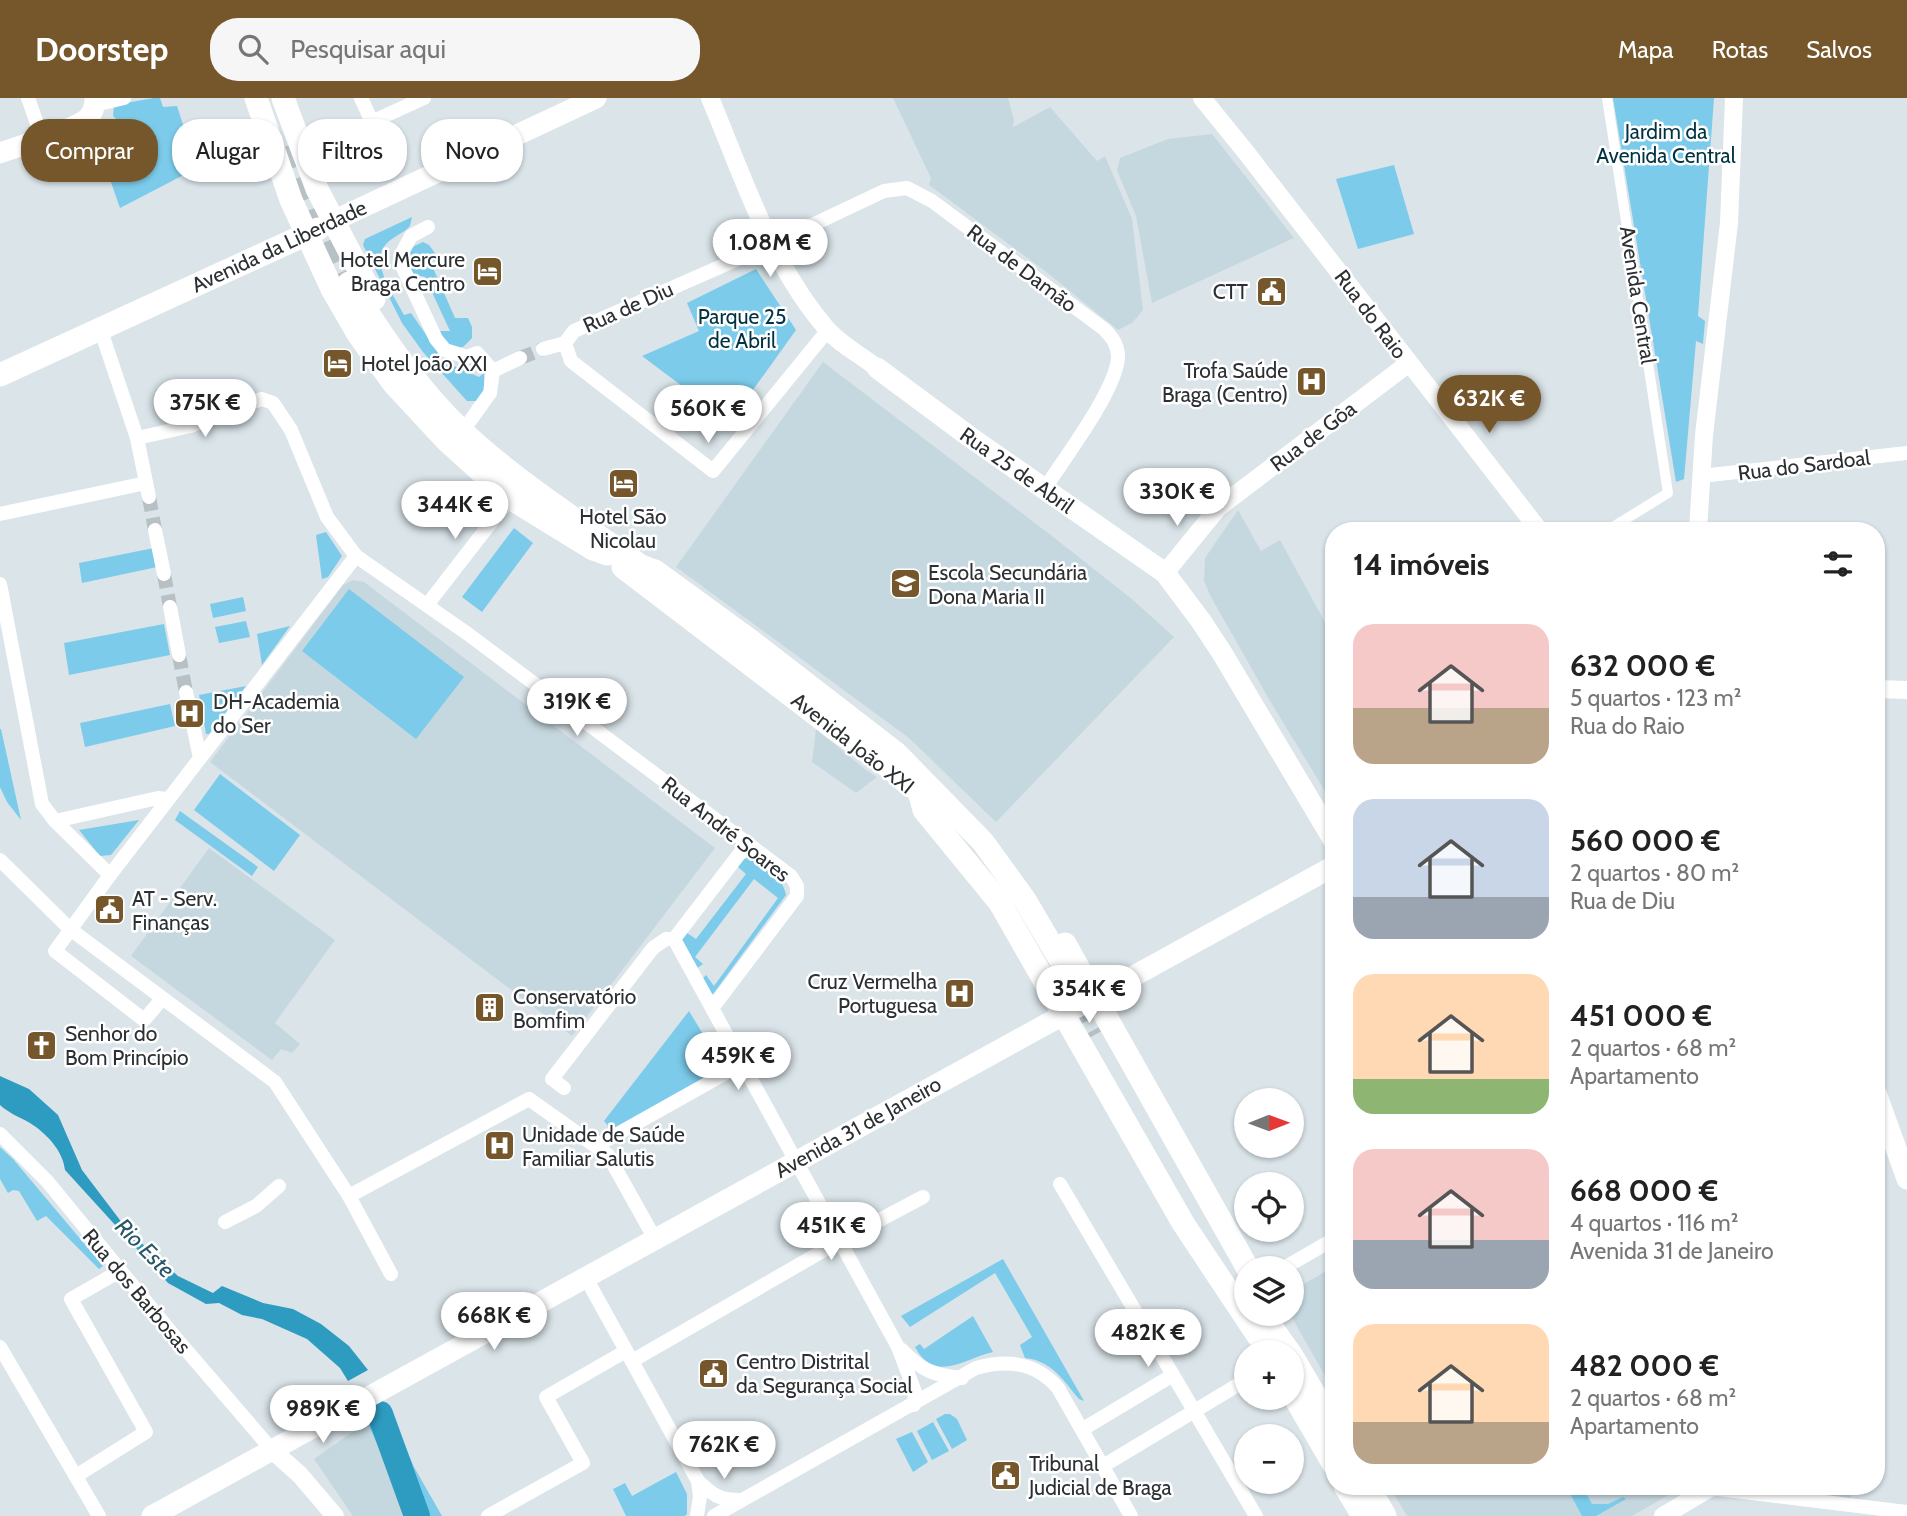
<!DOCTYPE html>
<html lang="pt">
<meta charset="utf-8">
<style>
body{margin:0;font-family:Cabin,sans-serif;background:#f6f6f6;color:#222;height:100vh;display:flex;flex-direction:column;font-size:26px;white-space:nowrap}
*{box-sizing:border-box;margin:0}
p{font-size:23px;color:#767676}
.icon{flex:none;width:38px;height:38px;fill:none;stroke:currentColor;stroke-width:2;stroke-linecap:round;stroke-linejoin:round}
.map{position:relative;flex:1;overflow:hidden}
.details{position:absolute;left:1325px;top:424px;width:560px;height:973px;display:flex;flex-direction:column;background:#fff;border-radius:28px;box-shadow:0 2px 5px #0004}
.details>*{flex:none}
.guide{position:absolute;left:21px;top:21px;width:665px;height:63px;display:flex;gap:14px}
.needle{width:46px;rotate:89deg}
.buttons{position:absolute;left:1234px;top:990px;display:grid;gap:14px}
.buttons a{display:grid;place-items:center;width:70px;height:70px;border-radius:50%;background:#fff;box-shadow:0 2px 5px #0004;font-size:35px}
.price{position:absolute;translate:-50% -60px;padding:0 16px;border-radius:24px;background:#fff;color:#222;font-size:23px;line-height:46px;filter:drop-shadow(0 2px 4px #0008)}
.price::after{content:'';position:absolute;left:50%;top:42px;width:21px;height:16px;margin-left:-10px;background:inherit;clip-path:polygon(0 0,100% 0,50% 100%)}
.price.on{background:#75572b;color:#fff}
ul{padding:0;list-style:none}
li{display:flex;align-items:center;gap:21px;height:175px;padding:0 28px}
li span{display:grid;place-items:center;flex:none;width:196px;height:140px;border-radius:21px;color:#555}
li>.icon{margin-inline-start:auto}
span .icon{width:84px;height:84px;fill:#fffc;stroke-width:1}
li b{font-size:30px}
h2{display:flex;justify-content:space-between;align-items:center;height:84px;padding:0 28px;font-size:30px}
.pill{padding:0 24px;border-radius:28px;background:#fff;box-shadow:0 2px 5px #0004;font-size:24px;line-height:63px}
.pill.on{background:#75572b;color:#fff}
header{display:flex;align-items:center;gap:42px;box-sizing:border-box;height:98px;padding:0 35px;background:#75572b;color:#fff}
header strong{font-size:33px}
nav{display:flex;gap:38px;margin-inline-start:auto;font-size:24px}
.search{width:490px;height:63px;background:#f6f6f6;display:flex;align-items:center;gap:18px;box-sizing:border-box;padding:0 24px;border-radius:28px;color:#767676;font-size:26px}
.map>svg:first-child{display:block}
.built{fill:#c6d8df}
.green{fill:#7ccbea}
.water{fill:#2e9bc0}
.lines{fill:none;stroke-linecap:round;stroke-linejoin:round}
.river{stroke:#2e9bc0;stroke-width:26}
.minor-tunnel{stroke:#b7c0c4;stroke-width:14;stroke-dasharray:14 7;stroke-linecap:butt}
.primary-tunnel{stroke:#b7c0c4;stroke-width:23;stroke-dasharray:23 11;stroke-linecap:butt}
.pedestrian{stroke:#fff;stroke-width:10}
.minor{stroke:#fff;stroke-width:14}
.tertiary{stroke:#fff;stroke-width:18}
.secondary{stroke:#fff;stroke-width:21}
.primary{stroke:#fff;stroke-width:23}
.labels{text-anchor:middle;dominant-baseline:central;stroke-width:5;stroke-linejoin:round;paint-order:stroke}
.park-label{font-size:21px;fill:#023343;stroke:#fff}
.street-label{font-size:21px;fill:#2c3032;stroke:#fff}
.poi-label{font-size:21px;fill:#2c3032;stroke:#fff;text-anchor:start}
.water-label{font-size:23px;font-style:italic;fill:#2a5666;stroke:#fff}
</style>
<header>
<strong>Doorstep</strong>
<div class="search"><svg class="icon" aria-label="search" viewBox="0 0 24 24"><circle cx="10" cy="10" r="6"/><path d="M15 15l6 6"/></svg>Pesquisar aqui</div>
<nav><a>Mapa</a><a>Rotas</a><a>Salvos</a></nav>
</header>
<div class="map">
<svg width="1907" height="1418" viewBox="0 0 1907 1418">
<rect width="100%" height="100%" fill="#dae4e9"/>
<!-- built -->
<g class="built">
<polygon points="893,0 1008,0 1014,22 1013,29 1050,9 1097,63 1105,58 1132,121 1143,212 1132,225 1118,232 1045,173 929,87 931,80"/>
<polygon points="1212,36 1294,140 1152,205 1136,118 1117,72 1120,60 1168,41"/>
<polygon points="823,264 1052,438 1133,502 1174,539 996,724 909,640 676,469"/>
<polygon points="1238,412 1261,453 1280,442 1333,539 1333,689 1325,693 1270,603 1211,499 1204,483 1205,460"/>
<polygon points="353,482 364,484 715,750 572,938 210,664 343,487"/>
<polygon points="816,631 866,672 877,679 856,695 812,664"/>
<polygon points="209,750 335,842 275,925 300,946 292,955 281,951 272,962 131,858"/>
<polygon points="1333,1169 1333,1292 1290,1216 1292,1216 1292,1193"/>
<polygon points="367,1324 410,1418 353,1418 314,1361"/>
<polygon points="1389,1388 1684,1388 1632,1418 1407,1418"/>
<polygon points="1763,1388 1849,1388 1851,1401"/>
</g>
<!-- green -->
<g class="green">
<polygon points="154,0 160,0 163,9 177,8 197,70 120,110 94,36 110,22 114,26 117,22 113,18 114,7"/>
<polygon points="1613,0 1714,0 1698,218 1705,223 1703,246 1696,243 1684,381 1676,384"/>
<polygon points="1394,67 1414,136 1358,151 1336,81"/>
<path d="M412,119L410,128C404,135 394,138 387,145C368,163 395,199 404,217L411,215L438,254L436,260L479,279L484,275V294L478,303H467L423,254L402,225L363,147L365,141Z"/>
<polygon points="423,144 429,147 441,163 430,163 455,220 468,220 472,229 472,240 463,249 450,250 438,233 450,233 425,179 411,176 408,171 410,150"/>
<polygon points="756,171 796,232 730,324 642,258 699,233 687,205"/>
<polygon points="514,430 533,445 482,514 462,499"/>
<polygon points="326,434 342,458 328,479 322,481 316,437"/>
<polygon points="154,450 157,469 82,485 79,465"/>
<polygon points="349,491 464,579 416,641 302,553"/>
<polygon points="243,499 246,513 213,520 210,506"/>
<polygon points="246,523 250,539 219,545 215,529"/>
<polygon points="164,526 170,557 69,577 64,545"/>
<polygon points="290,528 262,567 257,536"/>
<polygon points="246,588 209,636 206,636 199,597"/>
<polygon points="170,606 175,628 85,649 80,625"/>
<polygon points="0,631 1,631 21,722 7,704 0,689"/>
<polygon points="220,676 300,737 274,773 194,712"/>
<polygon points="180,713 258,769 252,778 175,722"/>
<polygon points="139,722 111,757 100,758 79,732"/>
<path d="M747,760C762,764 784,781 786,797L713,896L706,892L702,881L706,877L714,888L778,800L754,781L695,859L703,866L696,871L680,846L684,833L696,841L746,776L738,769L741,762Z"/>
<polygon points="689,913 724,971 613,1033 604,1023"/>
<polygon points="0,1049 13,1061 103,1168 99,1171 46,1118 37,1123 19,1093 13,1092 8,1095 0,1081"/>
<path d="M1003,1161L1084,1303L1079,1301C1063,1282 1052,1263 1025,1260L1020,1247L1032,1239L995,1175L910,1229L901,1218Z"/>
<path d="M973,1218L993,1254C963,1261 935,1286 915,1249L920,1246L924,1251Z"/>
<polygon points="389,1311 414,1369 442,1418 410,1418 367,1324"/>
<polygon points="945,1316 950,1316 957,1321 967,1342 952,1351 936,1321"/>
<polygon points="933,1324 949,1353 932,1362 917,1333"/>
<polygon points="912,1334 928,1364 913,1374 896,1341"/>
<polygon points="676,1374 687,1396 687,1416 685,1418 626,1418 613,1391 625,1385 632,1398"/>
<polygon points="1566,1388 1582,1388 1592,1406 1608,1406 1623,1399 1626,1401 1596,1418 1582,1418"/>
</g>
<!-- water -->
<g class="water">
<path d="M0,978L29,991L58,1017L82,1072L129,1134L178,1178L213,1195L222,1188L263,1205L293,1211L321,1226L349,1248L368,1272L348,1283L340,1270L307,1241L262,1221L242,1217L219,1205L206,1206L168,1185L65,1072C63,1054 49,1038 33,1027C23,1020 11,1017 0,1007Z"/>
<polygon points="382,1322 420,1418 411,1418 374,1325"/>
</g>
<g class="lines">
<!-- river -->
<polyline class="river" points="380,1316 417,1418"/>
<!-- minor-tunnel -->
<g class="minor-tunnel">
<polyline points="520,260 543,251"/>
<polyline points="149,399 155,432"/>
<polyline points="164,476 170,509"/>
<polyline points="179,557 186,594"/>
</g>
<!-- primary-tunnel -->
<g class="primary-tunnel">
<polyline points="284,49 315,127"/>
<polyline points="316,111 349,185"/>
<polyline points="1056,875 1091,939"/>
</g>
<!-- pedestrian -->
<polyline class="pedestrian" points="1607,0 1668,395 1608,432"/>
<!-- minor -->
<g class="minor">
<polyline points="28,0 42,40"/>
<polyline points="361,0 372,24"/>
<polyline points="95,7 124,0"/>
<polyline points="330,43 424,0"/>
<polyline points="428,129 411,138 403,153 403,170 436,241 445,252 467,259 477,255 493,273"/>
<polyline points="100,230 137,340 149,399"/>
<polyline points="565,245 571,263 713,373 828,232"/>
<path d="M543,251L565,245L574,233L772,146L884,93L907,90L932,103L1104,231C1112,239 1118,247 1118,259C1117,291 1064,361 1045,390"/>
<polyline points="493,273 520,260"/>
<polyline points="470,323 490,295 493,273"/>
<polyline points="137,340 191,328 220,315 262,301 273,305 291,332 327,419 356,458 468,536 791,778 797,788 797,798 713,909"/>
<polyline points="1701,378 1907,355"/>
<polyline points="0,416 146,385"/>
<polyline points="155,432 164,476"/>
<polyline points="0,486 42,706 55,723 110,777"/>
<polyline points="427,507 510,400"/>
<polyline points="170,509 179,557"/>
<polyline points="186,594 200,660"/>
<polyline points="55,723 158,700 168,701"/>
<polyline points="0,762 70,831 275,984 349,1098 391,1176"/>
<polyline points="674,841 898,1249 915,1294 914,1307"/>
<polyline points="162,901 144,922 55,853 110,777 356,458"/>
<polyline points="564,990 552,981 653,850 666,841 674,841 747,746"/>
<polyline points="0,1036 47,1083 175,1239 272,1352"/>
<polyline points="596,1048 735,970"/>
<polyline points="1060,1086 1173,1277"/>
<polyline points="349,1098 529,1001 608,1057 655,1141"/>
<polyline points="225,1124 256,1108 279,1088"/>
<polyline points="1282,1171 1334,1141"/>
<polyline points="586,1180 698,1383 700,1398 697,1418"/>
<polyline points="0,1249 99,1418"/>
<path d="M902,1252C922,1273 933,1277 962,1280"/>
<polyline points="632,1263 840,1143 923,1099"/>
<polyline points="1083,1331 1173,1277 1256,1418"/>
<polyline points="1103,1368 1246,1282"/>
<polyline points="76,1378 146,1334 71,1201 120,1173"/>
<path d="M698,1383C714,1398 719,1402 742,1402"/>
<polyline points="1710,1390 1907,1414"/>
<polyline points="488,1418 583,1365 546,1299 626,1253"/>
<path d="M714,1418L976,1270C1007,1261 1037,1265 1058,1290L1131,1418"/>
</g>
<!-- tertiary -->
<g class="tertiary">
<path d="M710,0C743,78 770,165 826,230C839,246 861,257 877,270"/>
<polyline points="1202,0 1245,53 1539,432"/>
<polyline points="1698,432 1704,337 1729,125 1734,0"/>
<polyline points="1165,475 1218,410 1409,265"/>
<polyline points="1876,591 1907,592"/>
<polyline points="272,1352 300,1377 335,1418"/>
<polyline points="1663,1418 1710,1390 1709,1388"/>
</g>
<!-- secondary -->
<g class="secondary">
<path d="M0,55C19,48 75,32 88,20C93,15 95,7 95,0"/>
<polyline points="333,123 596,0"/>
<polyline points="877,270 970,339 1165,475 1201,523 1222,555 1334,743"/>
<polyline points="1876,995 1907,1081"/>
<polyline points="152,1418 1334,768"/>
</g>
<!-- primary -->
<g class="primary">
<polyline points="256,0 291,102 332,191 358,236 394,286 446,342 510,400 593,451 607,456"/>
<polyline points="283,0 317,91 374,201"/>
<path d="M349,185C382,238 417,290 462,333C516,384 580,424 641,468L655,473L751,543L896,655L983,744L1025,802L1065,870"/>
<polyline points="0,277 318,131"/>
<polyline points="623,469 835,631 890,670 910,688"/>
<polyline points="920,697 924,712 1000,805 1183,1125 1258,1238"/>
<polyline points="1065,846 1248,1171"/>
<polyline points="1262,1216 1290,1255"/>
<polyline points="1292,1258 1334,1329"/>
<polyline points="1292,1295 1334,1367"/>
<polyline points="1345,1388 1363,1418"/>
<polyline points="1368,1388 1385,1418"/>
</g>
</g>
<!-- icons -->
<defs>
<symbol id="hotel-square" viewBox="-11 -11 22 22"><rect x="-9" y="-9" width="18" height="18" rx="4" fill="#75572b" stroke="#fff"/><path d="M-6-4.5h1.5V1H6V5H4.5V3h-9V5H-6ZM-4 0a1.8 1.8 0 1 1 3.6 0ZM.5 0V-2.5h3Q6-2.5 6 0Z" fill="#fff"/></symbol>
<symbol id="civic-square" viewBox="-11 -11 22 22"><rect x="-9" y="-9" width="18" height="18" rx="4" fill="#75572b" stroke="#fff"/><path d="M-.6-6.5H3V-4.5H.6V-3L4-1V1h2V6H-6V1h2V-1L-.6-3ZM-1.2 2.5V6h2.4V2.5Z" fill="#fff"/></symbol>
<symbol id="hospital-square" viewBox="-11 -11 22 22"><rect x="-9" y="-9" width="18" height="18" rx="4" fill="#75572b" stroke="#fff"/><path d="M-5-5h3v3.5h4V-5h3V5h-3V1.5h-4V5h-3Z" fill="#fff"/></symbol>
<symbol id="school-square" viewBox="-11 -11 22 22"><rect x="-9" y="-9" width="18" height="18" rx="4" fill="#75572b" stroke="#fff"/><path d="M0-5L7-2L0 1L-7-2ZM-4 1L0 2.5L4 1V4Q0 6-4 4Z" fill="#fff"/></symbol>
<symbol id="building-square" viewBox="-11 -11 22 22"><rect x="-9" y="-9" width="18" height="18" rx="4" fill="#75572b" stroke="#fff"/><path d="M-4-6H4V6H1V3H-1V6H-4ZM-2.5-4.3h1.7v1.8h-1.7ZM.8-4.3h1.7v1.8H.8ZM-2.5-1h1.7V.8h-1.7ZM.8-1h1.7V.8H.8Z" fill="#fff"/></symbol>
<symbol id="church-square" viewBox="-11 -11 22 22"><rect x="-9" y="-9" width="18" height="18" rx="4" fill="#75572b" stroke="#fff"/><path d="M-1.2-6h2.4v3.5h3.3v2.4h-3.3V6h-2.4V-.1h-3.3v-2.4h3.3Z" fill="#fff"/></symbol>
</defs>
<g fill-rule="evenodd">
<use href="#hotel-square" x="470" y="156" width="35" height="35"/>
<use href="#civic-square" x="1254" y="176" width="35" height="35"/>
<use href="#hotel-square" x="320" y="248" width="35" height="35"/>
<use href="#hospital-square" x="1294" y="266" width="35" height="35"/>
<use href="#hotel-square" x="606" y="368" width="35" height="35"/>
<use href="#school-square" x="888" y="468" width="35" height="35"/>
<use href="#hospital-square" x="172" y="598" width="35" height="35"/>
<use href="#civic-square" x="92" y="794" width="35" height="35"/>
<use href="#hospital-square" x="942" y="878" width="35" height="35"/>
<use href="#building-square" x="472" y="892" width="35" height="35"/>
<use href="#church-square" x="24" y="930" width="35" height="35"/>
<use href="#hospital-square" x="482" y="1030" width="35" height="35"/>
<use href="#civic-square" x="696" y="1258" width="35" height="35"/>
<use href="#civic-square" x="988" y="1360" width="35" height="35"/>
</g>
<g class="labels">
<!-- park labels -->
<g class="park-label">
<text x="1666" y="33">Jardim da<tspan x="1666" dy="24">Avenida Central</tspan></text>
<text x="742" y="218">Parque 25<tspan x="742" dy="24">de Abril</tspan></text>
</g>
<!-- street labels -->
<g class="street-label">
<text transform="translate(279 148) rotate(-25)">Avenida da Liberdade</text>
<text transform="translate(1022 170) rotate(37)">Rua de Damão</text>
<text transform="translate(1638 197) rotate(81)">Avenida Central</text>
<text transform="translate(628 209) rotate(-24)">Rua de Diu</text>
<text transform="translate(1371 216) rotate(53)">Rua do Raio</text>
<text transform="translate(1313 338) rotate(-37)">Rua de Gôa</text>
<text transform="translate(1804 367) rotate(-7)">Rua do Sardoal</text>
<text transform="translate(1017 372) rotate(35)">Rua 25 de Abril</text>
<text transform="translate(853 645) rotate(38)">Avenida João XXI</text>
<text transform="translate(726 731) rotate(38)">Rua André Soares</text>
<text transform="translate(858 1029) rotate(-29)">Avenida 31 de Janeiro</text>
<text transform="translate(137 1193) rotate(50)">Rua dos Barbosas</text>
</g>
<!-- poi labels -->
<g class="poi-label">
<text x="465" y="161" text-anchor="end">Hotel Mercure<tspan x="465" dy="24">Braga Centro</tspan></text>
<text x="1248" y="193" text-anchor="end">CTT</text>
<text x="361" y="265">Hotel João XXI</text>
<text x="1288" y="272" text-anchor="end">Trofa Saúde<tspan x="1288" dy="24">Braga (Centro)</tspan></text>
<text x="623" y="418" text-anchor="middle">Hotel São<tspan x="623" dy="24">Nicolau</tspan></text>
<text x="928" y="474">Escola Secundária<tspan x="928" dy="24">Dona Maria II</tspan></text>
<text x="213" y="603">DH-Academia<tspan x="213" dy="24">do Ser</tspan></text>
<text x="132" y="800">AT - Serv.<tspan x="132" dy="24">Finanças</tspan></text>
<text x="937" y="883" text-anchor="end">Cruz Vermelha<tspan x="937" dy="24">Portuguesa</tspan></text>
<text x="513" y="898">Conservatório<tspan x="513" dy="24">Bomfim</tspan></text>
<text x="65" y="935">Senhor do<tspan x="65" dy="24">Bom Princípio</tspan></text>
<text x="522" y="1036">Unidade de Saúde<tspan x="522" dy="24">Familiar Salutis</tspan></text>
<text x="736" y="1263">Centro Distrital<tspan x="736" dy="24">da Segurança Social</tspan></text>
<text x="1029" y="1365">Tribunal<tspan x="1029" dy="24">Judicial de Braga</tspan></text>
</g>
<!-- water labels -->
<g class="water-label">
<text transform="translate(145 1150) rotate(45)">Rio Este</text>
</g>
</g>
</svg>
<div class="buttons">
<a><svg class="needle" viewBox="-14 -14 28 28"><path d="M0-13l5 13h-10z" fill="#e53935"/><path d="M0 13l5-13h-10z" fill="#767676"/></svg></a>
<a><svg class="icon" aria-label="locate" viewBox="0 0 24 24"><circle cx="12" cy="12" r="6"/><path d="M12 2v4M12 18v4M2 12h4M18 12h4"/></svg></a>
<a><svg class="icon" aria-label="layers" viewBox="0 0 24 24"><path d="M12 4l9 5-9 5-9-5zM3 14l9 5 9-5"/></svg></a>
<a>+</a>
<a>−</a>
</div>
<b class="price" style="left:770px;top:181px">1.08M €</b>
<b class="price on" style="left:1489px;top:337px">632K €</b>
<b class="price" style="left:205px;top:341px">375K €</b>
<b class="price" style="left:708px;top:347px">560K €</b>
<b class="price" style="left:1177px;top:430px">330K €</b>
<b class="price" style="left:455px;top:443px">344K €</b>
<b class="price" style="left:577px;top:640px">319K €</b>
<b class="price" style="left:1089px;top:927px">354K €</b>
<b class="price" style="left:738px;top:994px">459K €</b>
<b class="price" style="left:831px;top:1164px">451K €</b>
<b class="price" style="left:494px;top:1254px">668K €</b>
<b class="price" style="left:1148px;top:1271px">482K €</b>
<b class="price" style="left:323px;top:1347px">989K €</b>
<b class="price" style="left:724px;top:1383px">762K €</b>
<div class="guide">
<a class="pill on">Comprar</a>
<a class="pill">Alugar</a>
<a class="pill">Filtros</a>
<a class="pill">Novo</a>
</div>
<section class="details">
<h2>14 imóveis<svg class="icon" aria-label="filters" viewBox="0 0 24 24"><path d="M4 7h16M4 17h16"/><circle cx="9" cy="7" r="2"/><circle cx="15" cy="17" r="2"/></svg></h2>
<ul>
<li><span style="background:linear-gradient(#f6c9c9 60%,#b9a48a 0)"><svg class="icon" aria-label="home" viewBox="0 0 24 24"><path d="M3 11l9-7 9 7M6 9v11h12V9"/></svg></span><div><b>632 000 €</b><p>5 quartos · 123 m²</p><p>Rua do Raio</p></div></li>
<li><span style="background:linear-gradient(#c9d6e8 70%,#9aa5b1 0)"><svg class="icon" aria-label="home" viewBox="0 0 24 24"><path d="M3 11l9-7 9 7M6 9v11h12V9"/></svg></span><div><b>560 000 €</b><p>2 quartos · 80 m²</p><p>Rua de Diu</p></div></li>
<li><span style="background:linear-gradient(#ffd9b3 75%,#8fb573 0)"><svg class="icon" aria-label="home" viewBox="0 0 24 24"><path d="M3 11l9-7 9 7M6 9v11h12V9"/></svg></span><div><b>451 000 €</b><p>2 quartos · 68 m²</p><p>Apartamento</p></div></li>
<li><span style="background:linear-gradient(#f6c9c9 65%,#9aa5b1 0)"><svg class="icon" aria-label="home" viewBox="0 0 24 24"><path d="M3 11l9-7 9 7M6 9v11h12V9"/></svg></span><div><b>668 000 €</b><p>4 quartos · 116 m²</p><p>Avenida 31 de Janeiro</p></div></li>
<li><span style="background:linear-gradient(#ffd9b3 70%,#b9a48a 0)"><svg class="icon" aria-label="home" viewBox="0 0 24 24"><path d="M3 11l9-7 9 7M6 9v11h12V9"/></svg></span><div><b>482 000 €</b><p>2 quartos · 68 m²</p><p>Apartamento</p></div></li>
</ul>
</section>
</div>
